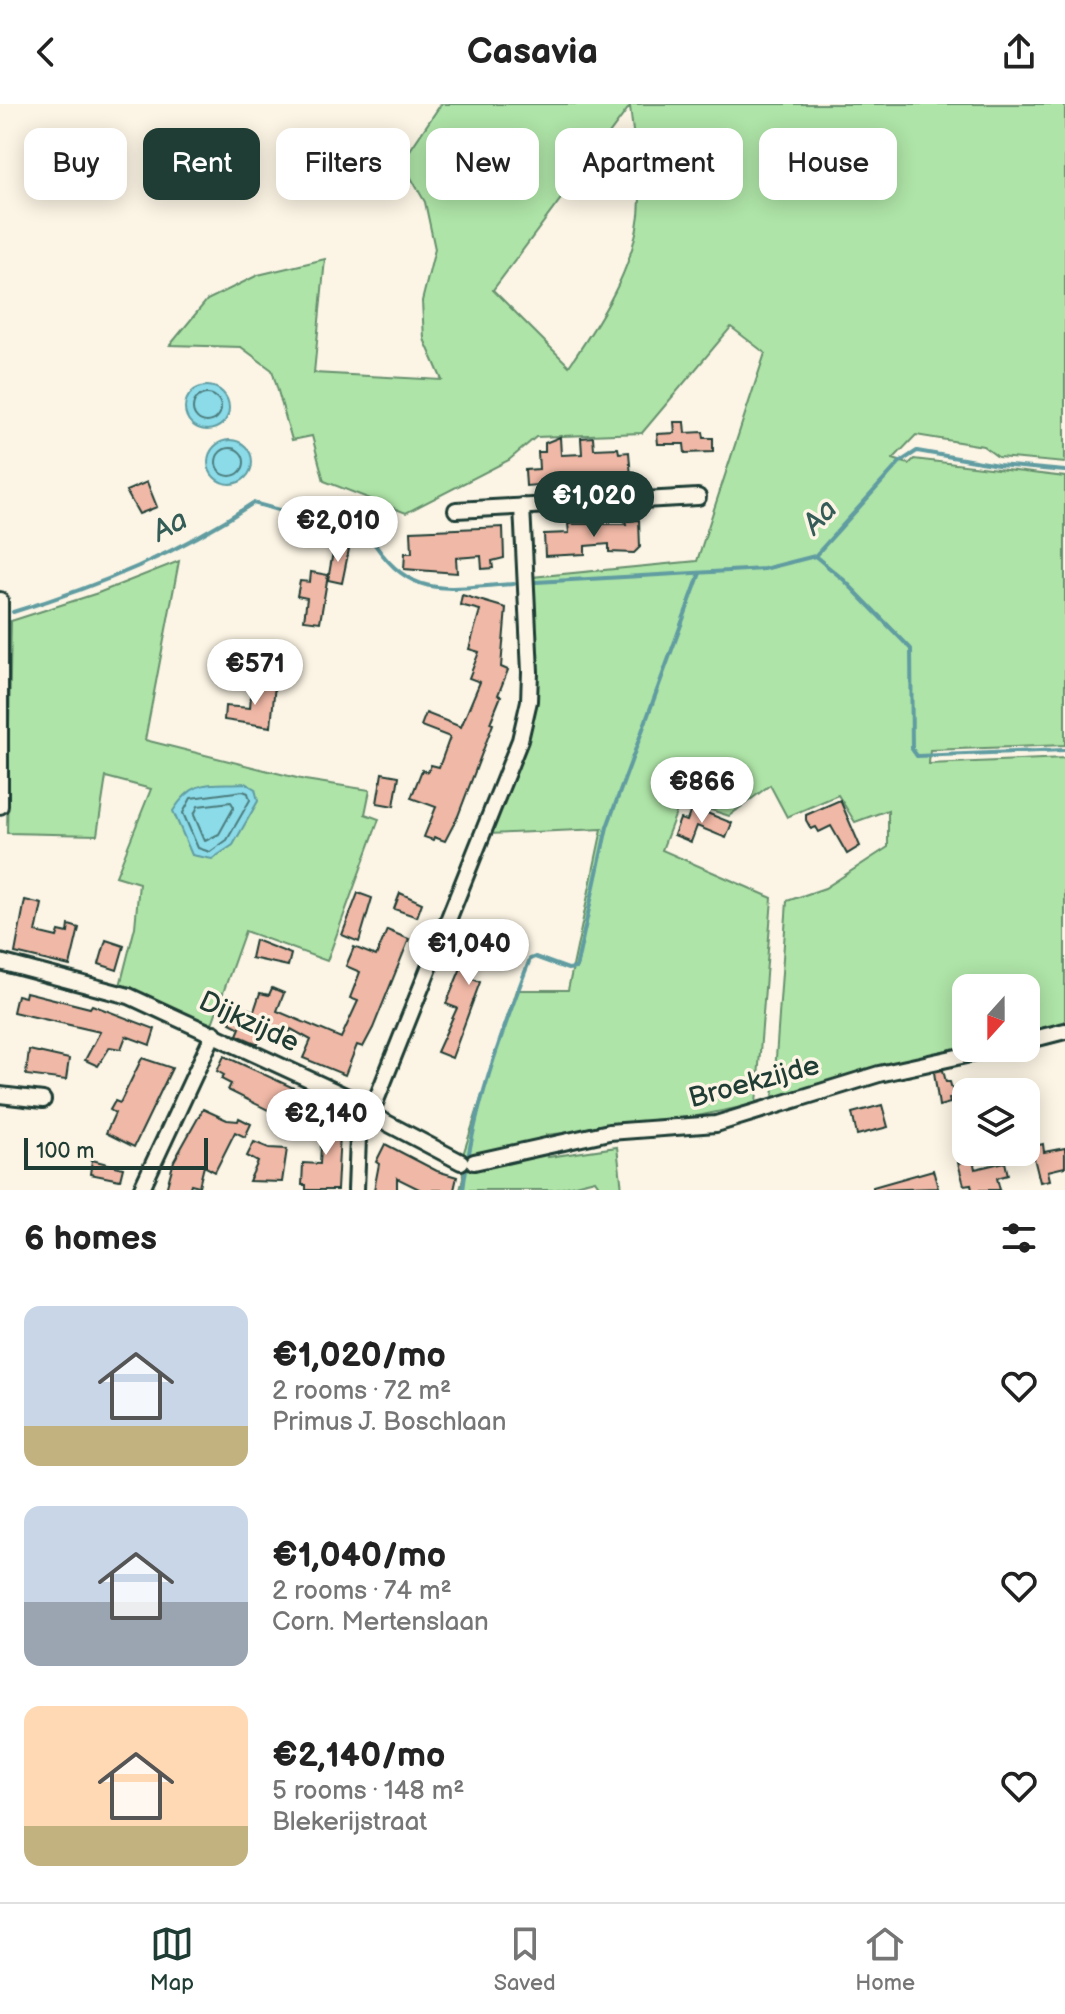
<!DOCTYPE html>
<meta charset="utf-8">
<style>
body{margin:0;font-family:"Balsamiq Sans",sans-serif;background:#f2f2f2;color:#222;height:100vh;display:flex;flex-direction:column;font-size:30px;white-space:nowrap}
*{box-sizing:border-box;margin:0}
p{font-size:26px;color:#767676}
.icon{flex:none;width:44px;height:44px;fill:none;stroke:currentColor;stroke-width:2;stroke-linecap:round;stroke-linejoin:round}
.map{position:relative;height:1086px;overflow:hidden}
.details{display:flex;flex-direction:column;background:#fff;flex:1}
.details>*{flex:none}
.banner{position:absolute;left:24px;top:24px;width:1018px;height:72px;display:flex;gap:16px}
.needle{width:52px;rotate:201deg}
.fabs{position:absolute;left:952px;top:870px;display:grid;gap:16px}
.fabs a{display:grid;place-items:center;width:88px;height:88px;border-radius:16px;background:#fff;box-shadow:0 4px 20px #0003;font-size:40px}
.scale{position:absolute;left:24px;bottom:20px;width:184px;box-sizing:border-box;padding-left:8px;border:4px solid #1f3d34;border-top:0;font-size:22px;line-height:28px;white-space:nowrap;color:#1f3d34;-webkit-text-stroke:6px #fcf5e5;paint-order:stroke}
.price{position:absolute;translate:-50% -68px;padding:0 18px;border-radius:28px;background:#fff;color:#222;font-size:26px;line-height:52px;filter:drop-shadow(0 2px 4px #0008)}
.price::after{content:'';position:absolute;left:50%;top:48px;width:24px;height:18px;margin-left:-12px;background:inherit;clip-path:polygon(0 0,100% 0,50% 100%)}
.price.active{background:#1f3d34;color:#fff}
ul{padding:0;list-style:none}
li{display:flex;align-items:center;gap:24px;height:200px;padding:0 24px}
li span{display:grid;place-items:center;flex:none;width:224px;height:160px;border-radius:16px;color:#555}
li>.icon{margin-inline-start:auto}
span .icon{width:96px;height:96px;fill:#fffc;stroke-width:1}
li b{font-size:34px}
h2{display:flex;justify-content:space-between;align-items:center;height:96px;padding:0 24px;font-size:34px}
.pill{padding:0 28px;border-radius:16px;background:#fff;box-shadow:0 4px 20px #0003;font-size:28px;line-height:72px}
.pill.active{background:#1f3d34;color:#fff}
header{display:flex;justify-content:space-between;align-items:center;height:104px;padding:0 24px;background:#fff;font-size:36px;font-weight:700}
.dock{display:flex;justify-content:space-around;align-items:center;height:112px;border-top:2px solid #e0e0e0;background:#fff;font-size:22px;color:#767676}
.dock a{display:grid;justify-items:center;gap:4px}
.dock .active{color:#1f3d34}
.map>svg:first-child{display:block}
.green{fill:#aee4a7;stroke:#66906e;stroke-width:2;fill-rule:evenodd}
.water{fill:#8cdbe9;stroke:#609ca1;stroke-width:2}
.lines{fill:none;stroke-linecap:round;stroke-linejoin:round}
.shore{stroke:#4b7c7c;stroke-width:2}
.stream{stroke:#609ca1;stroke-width:4}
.building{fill:#f0b8a6;stroke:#1f3d34;stroke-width:2}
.minor-casing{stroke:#1f3d34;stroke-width:20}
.minor{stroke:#fcf5e5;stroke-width:14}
.labels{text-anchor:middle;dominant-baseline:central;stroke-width:7;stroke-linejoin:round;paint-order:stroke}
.street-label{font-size:28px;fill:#1f3d34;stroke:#fcf5e5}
.water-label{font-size:30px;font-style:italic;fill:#355d58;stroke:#fcf5e5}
</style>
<header><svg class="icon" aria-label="back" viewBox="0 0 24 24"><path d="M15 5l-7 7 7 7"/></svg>Casavia<svg class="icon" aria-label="share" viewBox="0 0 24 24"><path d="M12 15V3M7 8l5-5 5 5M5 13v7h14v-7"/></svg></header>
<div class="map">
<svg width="1065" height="1086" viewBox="0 0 1065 1086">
<rect width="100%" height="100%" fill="#fcf5e5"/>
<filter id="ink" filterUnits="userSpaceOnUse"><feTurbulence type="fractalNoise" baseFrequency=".0125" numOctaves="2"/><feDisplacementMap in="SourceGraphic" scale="16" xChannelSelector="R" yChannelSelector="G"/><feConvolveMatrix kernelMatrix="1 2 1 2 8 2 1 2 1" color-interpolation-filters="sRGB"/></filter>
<g filter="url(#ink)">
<!-- green -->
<g class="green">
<path d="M441,0H1065V359L998,353L983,342L916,331L893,355L909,360L914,355L1065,373V641L930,646L929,660L1065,654V921L1026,930V884H966V944L773,997L787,797L825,784L888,743V706L855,718L838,691L787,713L770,681L729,712L681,696L662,746L772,794L756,1000L668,1018L546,1031L548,1053L617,1043L622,1085L602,1086L595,1076L555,1086H460L463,1074L462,1054L516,886H568L602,725L489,730L525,638L532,473L697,457L765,249L731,223L642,329L536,333L509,356L406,409L324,377L312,332L292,336L272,266L241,243L170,241L207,196L258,171L325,155L314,269L442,276L424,235L422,197L435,145L425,98L402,58ZM630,2C633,31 638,60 640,88C642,153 604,211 569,262L493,186Z"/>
<polygon points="179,457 145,636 305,676 370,686 365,710 379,715 327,857 245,827 212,920 120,882 135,823 139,779 116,772 151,685 106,673 97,731 7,729 11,517 98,489"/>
</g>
<!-- water -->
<g class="water">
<circle cx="207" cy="304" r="22"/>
<circle cx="230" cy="358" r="22"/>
<path d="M245,679L255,685L258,697L233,741L212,755L192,751L173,707C194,674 208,681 245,679Z"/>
</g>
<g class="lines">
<!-- shore -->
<g class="shore">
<circle cx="207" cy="304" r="14"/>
<circle cx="230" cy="358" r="14"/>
<polygon points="243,687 248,689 250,696 227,736 210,748 198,744 183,709 191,694"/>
<polygon points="231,698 234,703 219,730 205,737 194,711 198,702"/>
</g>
<!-- stream -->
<g class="stream">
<polyline points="815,452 844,476 911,545 912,645 917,652 1065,646"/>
<polyline points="536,478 764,465 815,452 900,358 917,347 998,361 1065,367"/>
<path d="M13,508C99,482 179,449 253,399L368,430C410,498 443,484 514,480"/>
<path d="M463,1086C473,1006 501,930 530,855L535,853L568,865L576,864L607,723L700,469"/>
</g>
</g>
<!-- building -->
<g class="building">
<polygon points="674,318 684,318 685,329 703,328 704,334 713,334 713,348 685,349 684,340 658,340 657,330 675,329"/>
<polygon points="560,333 561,351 582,350 581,334 593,333 594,345 618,344 619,349 629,348 631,373 526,382 525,366 539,365 538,348 545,348 545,339"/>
<polygon points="147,378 157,403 139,410 126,387"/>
<polygon points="639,416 640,443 634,449 609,448 609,440 585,442 585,450 545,452 544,430 569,429 568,420 626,420 625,417"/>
<polygon points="503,423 504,454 492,457 493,464 482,465 481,452 456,454 457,469 404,465 405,449 412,449 411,427"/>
<polygon points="334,442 349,445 342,479 328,476"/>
<polygon points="311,468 328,471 320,518 304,516 307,494 297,492 300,477 310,478"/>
<polygon points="462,491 506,504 501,563 508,566 498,591 501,592 490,619 493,620 458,712 445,737 434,733 433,736 424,733 436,703 411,694 422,666 428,668 431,661 439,663 450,633 421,622 426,609 461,623 480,578 469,574 479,548 469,545 480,506 460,501"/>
<polygon points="252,578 275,580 271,623 224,616 225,602 250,604"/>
<polygon points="382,669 399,672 394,702 377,699"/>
<polygon points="840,696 860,742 847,750 831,722 819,728 816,723 811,725 806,716 806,711"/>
<polygon points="692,703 732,719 726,734 697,722 691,738 674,731 680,715 687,717"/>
<polygon points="358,789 372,794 359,838 342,831"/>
<polygon points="400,789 422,799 417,813 394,805"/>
<polygon points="25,796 42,800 36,828 57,833 59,827 68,829 69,821 79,824 70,862 15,849"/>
<polygon points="478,823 517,837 512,850 484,838 470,874 480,878 452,954 437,948 457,904 446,900"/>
<polygon points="387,826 409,835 373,924 363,943 357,941 345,971 303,954 311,936 291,925 286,940 262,931 258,940 237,931 240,924 230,919 238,901 254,907 260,889 269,891 272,884 284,889 277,907 341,934 358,897 350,894 360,868 346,862 354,843 376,852"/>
<polygon points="106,836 124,842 117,866 99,860"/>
<polygon points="255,836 291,850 288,862 251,854"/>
<polygon points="26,888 90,904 92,901 155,925 150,941 126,932 121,945 110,943 98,962 85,956 100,928 13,908 17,891 25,893"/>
<polygon points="29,946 69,955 66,976 26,971"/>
<polygon points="224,952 311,992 308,999 312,1002 304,1017 282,1002 278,1011 228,986 231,980 221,975 224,971 217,967"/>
<polygon points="142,954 172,964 134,1043 106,1029 115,1009 110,1006 115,997 120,999"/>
<polygon points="943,966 946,978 950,978 952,985 960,989 949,995 950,999 939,1002 934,968"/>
<polygon points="882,1001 888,1023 857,1031 852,1009"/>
<polygon points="203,1005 227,1016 238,1017 239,1014 251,1020 245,1033 235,1028 215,1068 204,1062 199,1082 191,1080 189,1086 166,1086 174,1057"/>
<polygon points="323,1006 341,1010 337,1086 306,1086 306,1081 302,1081 303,1059 320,1060"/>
<polygon points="254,1038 269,1044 287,1045 282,1078 249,1077 258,1058 247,1052"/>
<polygon points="385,1040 437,1067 457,1073 454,1086 421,1086 397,1074 397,1086 374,1086 379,1060 376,1058"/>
<polygon points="1043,1040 1044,1048 1065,1044 1065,1063 1048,1067 1050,1076 1040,1078 1034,1054 1026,1055 1026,1044"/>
<polygon points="92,1056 123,1064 120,1076 90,1070"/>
<polygon points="973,1056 975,1065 1005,1058 1008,1071 997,1074 1000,1086 972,1086 971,1080 964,1081 958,1059"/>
<polygon points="933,1066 938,1084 873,1086 873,1083"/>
</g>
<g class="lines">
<defs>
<g id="minor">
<polyline points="456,406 698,393"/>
<polyline points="0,496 0,702"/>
<polyline points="0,858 129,892 352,995 364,1007 461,1058"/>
<polyline points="1026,937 1065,927"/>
<polyline points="0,991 43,996"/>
<polyline points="474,1058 609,1028 716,1020 879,970 998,944"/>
<polyline points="141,1086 214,929"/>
<polyline points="356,1086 358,1033 364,1007 375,999 520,636 529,597 530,568 522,402"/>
</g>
</defs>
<!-- minor casing -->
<use href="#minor" class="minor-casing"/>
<!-- minor -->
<use href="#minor" class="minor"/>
</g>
</g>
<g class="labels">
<!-- street labels -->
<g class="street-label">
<text transform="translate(249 918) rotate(25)">Dijkzijde</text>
<text transform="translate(754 978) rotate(-15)">Broekzijde</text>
</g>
<!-- water labels -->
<g class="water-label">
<text transform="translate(820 413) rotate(-47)">Aa</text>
<text transform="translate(170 422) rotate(-29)">Aa</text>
</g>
</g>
</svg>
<div class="fabs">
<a><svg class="needle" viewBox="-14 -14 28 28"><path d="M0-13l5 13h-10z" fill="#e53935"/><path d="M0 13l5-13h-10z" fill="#767676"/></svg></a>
<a><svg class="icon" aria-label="layers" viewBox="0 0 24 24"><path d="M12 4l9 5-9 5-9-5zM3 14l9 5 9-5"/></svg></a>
</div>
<div class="scale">100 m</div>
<b class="price active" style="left:594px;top:435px">€1,020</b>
<b class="price" style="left:338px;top:460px">€2,010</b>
<b class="price" style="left:255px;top:603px">€571</b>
<b class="price" style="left:702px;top:721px">€866</b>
<b class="price" style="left:469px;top:883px">€1,040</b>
<b class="price" style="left:326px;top:1053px">€2,140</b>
<div class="banner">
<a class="pill">Buy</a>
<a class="pill active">Rent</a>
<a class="pill">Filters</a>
<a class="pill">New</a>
<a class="pill">Apartment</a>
<a class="pill">House</a>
</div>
</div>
<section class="details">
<h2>6 homes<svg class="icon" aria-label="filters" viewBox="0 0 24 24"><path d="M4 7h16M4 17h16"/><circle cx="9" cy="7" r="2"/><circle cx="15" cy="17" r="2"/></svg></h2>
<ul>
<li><span style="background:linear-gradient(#c9d6e8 75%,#c2b280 0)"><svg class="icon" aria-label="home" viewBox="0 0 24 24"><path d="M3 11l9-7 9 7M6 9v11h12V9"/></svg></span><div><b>€1,020/mo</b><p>2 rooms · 72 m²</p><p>Primus J. Boschlaan</p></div><svg class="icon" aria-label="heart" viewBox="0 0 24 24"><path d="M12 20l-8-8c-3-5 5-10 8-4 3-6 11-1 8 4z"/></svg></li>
<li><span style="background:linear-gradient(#c9d6e8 60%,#9aa5b1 0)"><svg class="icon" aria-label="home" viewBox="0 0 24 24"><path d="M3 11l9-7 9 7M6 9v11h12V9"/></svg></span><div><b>€1,040/mo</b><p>2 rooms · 74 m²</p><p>Corn. Mertenslaan</p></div><svg class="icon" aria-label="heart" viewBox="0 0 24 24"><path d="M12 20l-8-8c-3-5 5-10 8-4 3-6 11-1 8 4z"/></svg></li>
<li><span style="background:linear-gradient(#ffd9b3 75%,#c2b280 0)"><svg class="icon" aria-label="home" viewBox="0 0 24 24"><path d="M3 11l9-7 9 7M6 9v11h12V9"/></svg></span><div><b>€2,140/mo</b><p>5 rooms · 148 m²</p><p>Blekerijstraat</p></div><svg class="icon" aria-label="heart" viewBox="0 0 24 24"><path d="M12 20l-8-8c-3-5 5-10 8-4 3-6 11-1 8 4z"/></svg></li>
</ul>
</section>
<nav class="dock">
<a class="active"><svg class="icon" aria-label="map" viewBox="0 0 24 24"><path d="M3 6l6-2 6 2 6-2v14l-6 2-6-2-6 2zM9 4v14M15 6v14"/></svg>Map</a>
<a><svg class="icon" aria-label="saved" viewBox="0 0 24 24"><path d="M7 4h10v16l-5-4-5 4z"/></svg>Saved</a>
<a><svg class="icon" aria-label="home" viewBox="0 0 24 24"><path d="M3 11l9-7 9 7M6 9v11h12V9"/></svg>Home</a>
</nav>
